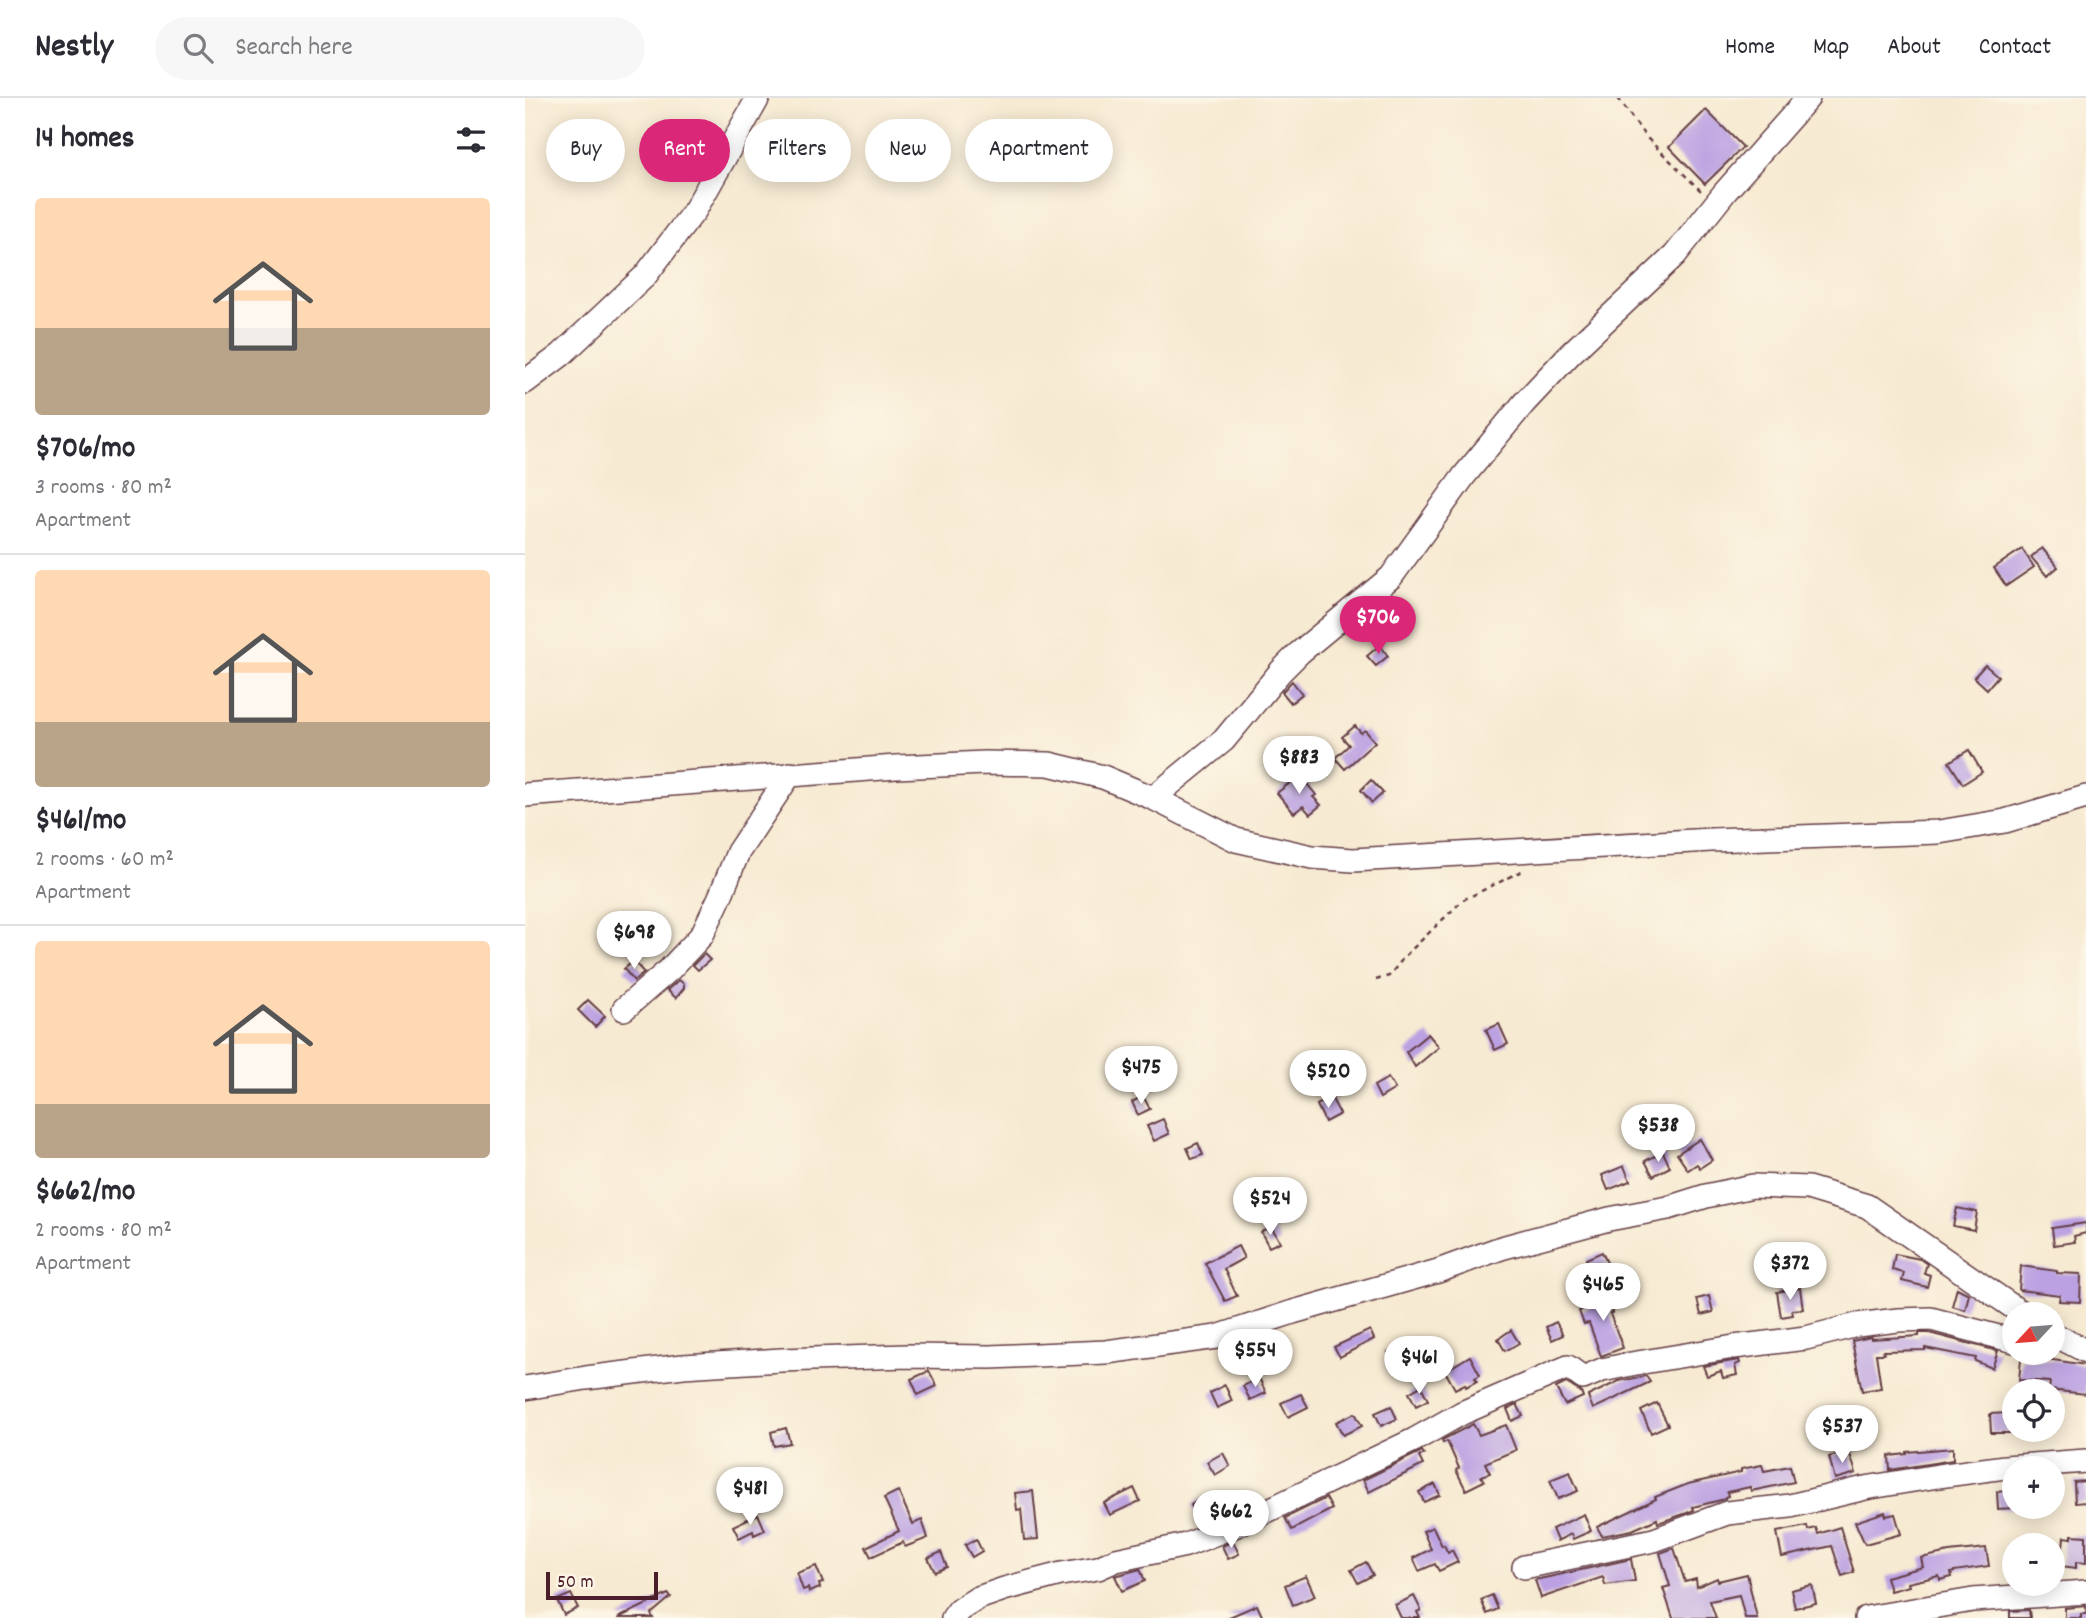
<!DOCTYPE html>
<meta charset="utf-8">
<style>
body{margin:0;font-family:Dekko,sans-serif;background:#f7f7f7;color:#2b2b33;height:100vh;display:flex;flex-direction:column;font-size:26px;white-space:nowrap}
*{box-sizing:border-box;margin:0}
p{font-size:23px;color:#7c7c81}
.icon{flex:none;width:38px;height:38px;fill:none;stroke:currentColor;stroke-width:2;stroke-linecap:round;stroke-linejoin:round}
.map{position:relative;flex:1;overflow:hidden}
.panel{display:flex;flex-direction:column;background:#fff;width:525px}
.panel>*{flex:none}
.top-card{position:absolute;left:21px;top:21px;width:665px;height:63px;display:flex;gap:14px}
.needle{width:46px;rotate:244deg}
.controls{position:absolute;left:1477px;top:1204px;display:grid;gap:14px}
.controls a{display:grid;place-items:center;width:63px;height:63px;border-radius:50%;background:#fff;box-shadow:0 4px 18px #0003;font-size:35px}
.scale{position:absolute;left:21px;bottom:18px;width:112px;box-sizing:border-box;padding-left:7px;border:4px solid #4a1f2b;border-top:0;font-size:19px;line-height:24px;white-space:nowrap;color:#4a1f2b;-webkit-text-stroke:5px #fcf5e5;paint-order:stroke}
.price{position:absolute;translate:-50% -60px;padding:0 16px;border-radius:24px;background:#fff;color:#222;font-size:23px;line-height:46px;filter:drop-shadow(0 2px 4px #0008)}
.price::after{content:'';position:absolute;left:50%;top:42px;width:21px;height:16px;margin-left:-10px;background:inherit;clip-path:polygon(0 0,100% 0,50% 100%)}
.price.selected{background:#db2777;color:#fff}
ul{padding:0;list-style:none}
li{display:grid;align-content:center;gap:14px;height:371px;padding:0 35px}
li+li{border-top:2px solid #e1e1e2}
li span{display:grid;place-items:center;height:217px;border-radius:7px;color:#555}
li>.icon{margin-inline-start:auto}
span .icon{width:126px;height:126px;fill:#fffc;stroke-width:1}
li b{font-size:30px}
h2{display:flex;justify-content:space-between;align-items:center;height:84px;padding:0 35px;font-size:30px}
.pill{padding:0 24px;border-radius:32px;background:#fff;box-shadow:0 4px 18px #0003;font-size:24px;line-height:63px}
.pill.selected{background:#db2777;color:#fff}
header{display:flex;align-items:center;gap:42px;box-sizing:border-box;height:98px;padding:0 35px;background:#fff;border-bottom:2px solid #e1e1e2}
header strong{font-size:33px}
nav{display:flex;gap:38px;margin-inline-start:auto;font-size:24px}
.search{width:490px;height:63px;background:#f7f7f7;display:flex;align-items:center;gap:18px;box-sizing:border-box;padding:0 24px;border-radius:38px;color:#7c7c81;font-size:26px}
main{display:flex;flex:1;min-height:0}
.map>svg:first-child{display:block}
.building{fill:#bba1e2}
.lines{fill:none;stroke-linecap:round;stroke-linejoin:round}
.minor-casing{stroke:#643d44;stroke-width:26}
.path{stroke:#643d44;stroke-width:2.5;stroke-dasharray:5 5;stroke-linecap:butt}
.minor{stroke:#fff;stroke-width:23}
</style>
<header>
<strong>Nestly</strong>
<div class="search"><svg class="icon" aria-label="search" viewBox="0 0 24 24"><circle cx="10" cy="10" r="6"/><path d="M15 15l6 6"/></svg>Search here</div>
<nav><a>Home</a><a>Map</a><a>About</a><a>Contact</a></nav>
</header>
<main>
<section class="panel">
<h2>14 homes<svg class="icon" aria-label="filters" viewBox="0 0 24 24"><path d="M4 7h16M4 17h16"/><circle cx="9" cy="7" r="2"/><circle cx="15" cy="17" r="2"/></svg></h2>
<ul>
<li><span style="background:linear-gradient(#ffd9b3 60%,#b9a48a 0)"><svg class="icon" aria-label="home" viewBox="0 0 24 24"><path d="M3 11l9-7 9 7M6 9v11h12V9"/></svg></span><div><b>$706/mo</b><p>3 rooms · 80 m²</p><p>Apartment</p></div></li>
<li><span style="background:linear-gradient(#ffd9b3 70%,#b9a48a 0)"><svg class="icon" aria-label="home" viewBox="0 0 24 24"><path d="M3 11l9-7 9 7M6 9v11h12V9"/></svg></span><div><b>$461/mo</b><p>2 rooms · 60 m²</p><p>Apartment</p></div></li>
<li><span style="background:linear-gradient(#ffd9b3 75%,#b9a48a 0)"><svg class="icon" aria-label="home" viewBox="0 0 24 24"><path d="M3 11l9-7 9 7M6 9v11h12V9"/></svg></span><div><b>$662/mo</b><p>2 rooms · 80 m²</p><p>Apartment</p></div></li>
</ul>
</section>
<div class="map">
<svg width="1561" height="1520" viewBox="0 0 1561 1520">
<rect width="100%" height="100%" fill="#fcf5e5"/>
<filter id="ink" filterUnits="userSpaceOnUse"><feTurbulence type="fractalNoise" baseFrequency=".0143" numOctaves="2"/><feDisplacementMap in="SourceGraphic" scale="14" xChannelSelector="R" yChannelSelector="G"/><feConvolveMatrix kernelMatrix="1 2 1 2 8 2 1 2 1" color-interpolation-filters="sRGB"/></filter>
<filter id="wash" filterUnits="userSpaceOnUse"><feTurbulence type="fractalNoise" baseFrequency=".00686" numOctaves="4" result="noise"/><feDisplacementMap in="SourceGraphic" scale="28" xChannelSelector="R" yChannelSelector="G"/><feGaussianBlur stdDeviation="1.57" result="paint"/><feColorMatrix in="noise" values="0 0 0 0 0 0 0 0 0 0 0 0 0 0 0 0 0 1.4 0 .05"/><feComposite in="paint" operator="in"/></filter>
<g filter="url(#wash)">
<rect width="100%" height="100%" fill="#f7ead2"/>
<g id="blocks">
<!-- building -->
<g class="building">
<polygon points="1181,12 1218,49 1180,86 1144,49"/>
<polygon points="1517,450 1533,469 1522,478 1506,459"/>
<polygon points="1497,451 1509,469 1481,488 1469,470"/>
<polygon points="855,547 863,558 851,568 842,558"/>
<polygon points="1460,567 1473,578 1462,591 1449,579"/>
<polygon points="767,583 777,596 766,605 757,594"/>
<polygon points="830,628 836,635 840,632 850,644 820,671 810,660 824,647 817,639"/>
<polygon points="1444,652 1457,674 1438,686 1424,664"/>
<polygon points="775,677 791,697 788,699 796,707 785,716 778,708 769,715 752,695"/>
<polygon points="846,682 858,695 847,705 836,692"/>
<polygon points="179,856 185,862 173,872 168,867"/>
<polygon points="109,863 119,875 109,883 99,871"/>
<polygon points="154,882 159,886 159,890 151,900 142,892"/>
<polygon points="63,902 80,918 70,929 53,912"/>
<polygon points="974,926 983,946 970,952 961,932"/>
<polygon points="903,936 914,949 890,969 881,954"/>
<polygon points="863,980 870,991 855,1000 849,988"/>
<polygon points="618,998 625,1011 613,1017 607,1004"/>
<polygon points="806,999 815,1016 800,1024 792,1007"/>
<polygon points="638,1021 644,1036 629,1043 622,1028"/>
<polygon points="1175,1041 1187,1062 1175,1070 1172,1066 1163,1072 1152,1056"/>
<polygon points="673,1045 678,1057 667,1061 662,1050"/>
<polygon points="1138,1054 1145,1069 1128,1078 1120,1063"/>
<polygon points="1099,1068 1105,1083 1083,1092 1077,1077"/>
<polygon points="1432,1110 1452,1114 1449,1132 1428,1128"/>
<polygon points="1561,1125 1561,1135 1549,1138 1550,1144 1529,1147 1527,1130"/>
<polygon points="746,1128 755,1144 744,1149 736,1134"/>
<polygon points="713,1148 719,1160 699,1171 712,1198 700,1203 680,1165"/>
<polygon points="1077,1154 1083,1167 1067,1174 1061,1161"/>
<polygon points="1370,1156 1395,1161 1402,1166 1399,1175 1405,1177 1402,1189 1377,1183 1379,1175 1367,1172"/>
<polygon points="1496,1168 1532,1173 1532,1175 1556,1176 1555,1204 1534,1203 1535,1197 1494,1192"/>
<polygon points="1275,1190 1278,1211 1267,1212 1268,1217 1256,1219 1252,1194"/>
<polygon points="1432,1190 1444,1196 1440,1212 1427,1208"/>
<polygon points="1080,1195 1081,1198 1088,1195 1093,1206 1086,1209 1088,1214 1085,1216 1098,1250 1076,1258 1064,1225 1059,1226 1054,1213 1068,1208 1065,1201"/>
<polygon points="1184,1198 1188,1214 1176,1217 1172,1201"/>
<polygon points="1031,1224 1038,1237 1027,1242 1021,1229"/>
<polygon points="845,1232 849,1241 815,1259 809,1249"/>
<polygon points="986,1232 994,1245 980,1253 973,1241"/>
<polygon points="1394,1235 1404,1235 1473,1253 1467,1270 1450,1263 1451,1260 1400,1250 1400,1252 1358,1253 1359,1256 1351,1256 1356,1290 1337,1293 1327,1243 1346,1239 1346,1241 1394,1238"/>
<polygon points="875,1249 884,1268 873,1273 863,1254"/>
<polygon points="945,1258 955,1277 950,1280 952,1283 941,1289 940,1286 930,1291 920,1273"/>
<polygon points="1496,1261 1528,1262 1561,1267 1561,1296 1524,1292 1525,1284 1494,1282"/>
<polygon points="1214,1262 1215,1265 1210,1267 1212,1277 1198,1280 1196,1273 1182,1278 1178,1268"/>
<polygon points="404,1273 412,1288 393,1297 386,1281"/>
<polygon points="1121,1278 1125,1284 1068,1311 1063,1298 1094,1283"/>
<polygon points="734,1280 741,1295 725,1302 718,1288"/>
<polygon points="1041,1285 1056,1294 1058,1299 1040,1307 1031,1290"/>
<polygon points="700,1287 707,1303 692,1310 685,1295"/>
<polygon points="896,1288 903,1302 891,1308 884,1295"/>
<polygon points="776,1296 783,1309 763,1319 756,1305"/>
<polygon points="1132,1305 1143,1327 1126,1335 1116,1313"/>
<polygon points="992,1306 998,1318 987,1323 982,1311"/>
<polygon points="866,1308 872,1321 856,1328 850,1315"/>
<polygon points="830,1315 837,1328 818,1337 811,1324"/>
<polygon points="1484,1315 1485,1335 1466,1335 1465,1316"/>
<polygon points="948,1326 954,1337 981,1327 991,1352 960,1365 965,1375 956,1378 959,1383 941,1392 931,1372 934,1370 922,1343 918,1345 917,1342"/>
<polygon points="261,1330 265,1345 249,1348 246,1334"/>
<polygon points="1428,1350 1428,1362 1365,1372 1364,1358 1382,1356 1382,1354"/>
<polygon points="897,1353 899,1356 894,1359 898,1367 844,1394 838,1382"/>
<polygon points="1324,1353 1331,1375 1310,1381 1304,1359"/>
<polygon points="698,1355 705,1368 690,1377 682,1364"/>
<polygon points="1237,1367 1239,1373 1265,1368 1269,1384 1226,1393 1225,1389 1202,1394 1203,1398 1200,1399 1200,1401 1168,1409 1169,1412 1162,1415 1133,1425 1132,1421 1107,1432 1077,1438 1072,1429 1131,1401 1130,1399 1163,1386 1216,1374 1216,1371"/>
<polygon points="1045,1374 1053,1393 1033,1401 1025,1382"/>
<polygon points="1561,1383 1561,1404 1550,1405 1549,1384"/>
<polygon points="910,1386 915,1397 899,1404 894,1394"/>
<polygon points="609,1390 615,1403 585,1417 579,1405"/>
<polygon points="1489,1392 1489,1410 1473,1411 1472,1394"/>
<polygon points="373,1393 388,1426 397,1422 403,1440 380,1449 378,1444 346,1459 341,1449 374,1433 359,1400"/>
<polygon points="508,1393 513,1441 499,1442 496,1411 492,1412 490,1395"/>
<polygon points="678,1399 687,1412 674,1420 666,1407"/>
<polygon points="801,1400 807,1411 767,1432 760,1420"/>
<polygon points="1360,1414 1361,1418 1370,1416 1376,1436 1340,1446 1330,1424"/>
<polygon points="233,1416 240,1432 229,1437 228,1433 214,1440 208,1428"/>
<polygon points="1059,1416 1066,1433 1048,1441 1046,1436 1032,1443 1027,1431"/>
<polygon points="1282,1428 1283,1432 1291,1430 1293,1436 1315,1429 1329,1474 1317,1478 1307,1448 1257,1459 1252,1434"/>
<polygon points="908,1429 917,1448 919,1447 923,1455 927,1452 933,1464 914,1473 910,1466 894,1473 888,1460 906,1451 898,1433"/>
<polygon points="1547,1437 1561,1438 1561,1465 1551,1464 1551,1470 1536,1468 1539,1439 1547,1440"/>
<polygon points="451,1441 457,1453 447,1459 440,1447"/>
<polygon points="708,1443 714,1456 703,1461 697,1448"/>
<polygon points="1149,1450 1160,1484 1171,1481 1172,1489 1192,1480 1193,1483 1222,1476 1232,1520 1220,1520 1214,1497 1185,1503 1191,1520 1148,1520 1138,1490 1145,1488 1135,1455"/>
<polygon points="1461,1450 1464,1468 1429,1473 1429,1474 1426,1475 1427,1479 1415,1482 1414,1478 1383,1485 1384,1488 1365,1493 1361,1479 1398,1469 1396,1460 1424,1454"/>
<polygon points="416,1454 422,1469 410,1474 403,1460"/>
<polygon points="1106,1461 1110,1483 1080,1487 1078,1479 1016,1500 1010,1482"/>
<polygon points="841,1464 848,1477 833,1485 826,1472"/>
<polygon points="291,1468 298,1485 294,1486 295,1490 284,1494 283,1490 278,1492 272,1475"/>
<polygon points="615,1471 620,1483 597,1493 590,1478"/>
<polygon points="781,1478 790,1498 768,1507 760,1487"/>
<polygon points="1287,1487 1291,1505 1270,1510 1266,1492"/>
<polygon points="46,1496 53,1510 39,1517 32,1502"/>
<polygon points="143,1496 146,1499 126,1516 128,1520 93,1520"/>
<polygon points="967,1497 973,1511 962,1516 956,1502"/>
<polygon points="889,1498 896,1512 892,1514 895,1520 876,1520 870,1507"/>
<polygon points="732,1507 738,1520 702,1520"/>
<polygon points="1561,1508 1561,1516 1556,1516 1556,1520 1540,1520 1540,1510"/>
<polygon points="1504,1512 1505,1520 1485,1520 1485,1513"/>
</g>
</g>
</g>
<g filter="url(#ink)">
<use href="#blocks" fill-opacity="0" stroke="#643d44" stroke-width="2"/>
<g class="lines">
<defs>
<g id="minor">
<polyline points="0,284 36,257 120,178 170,112 233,0"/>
<polyline points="0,697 371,669 460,665 524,666 578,679 628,700 711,742 787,759 828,762 1186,742 1414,734 1480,723 1561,699"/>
<polyline points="628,700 699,642 756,573 774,555 866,479 939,378 999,305 1045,256 1150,157 1200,94 1283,0"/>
<polyline points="99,911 145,871 177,837 195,799 213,754 265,676"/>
<polyline points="1528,1236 1561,1253"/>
<polyline points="0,1290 61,1280 158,1268 256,1262 382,1258 465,1259 581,1254 692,1239 768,1214 913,1173 976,1150 1084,1121 1143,1110 1181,1098 1228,1088 1283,1090 1342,1108 1498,1216"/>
<polyline points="999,1469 1129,1442 1202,1415 1265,1408 1340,1390 1413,1378 1480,1369 1561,1363"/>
<polyline points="428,1520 434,1512 453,1500 479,1491 536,1476 573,1470 591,1462 661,1447 717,1425 889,1342 937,1315 1043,1269 1058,1280 1077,1272 1106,1266 1209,1249 1281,1240 1332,1227 1373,1222 1406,1221 1489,1243"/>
<polyline points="1341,1520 1448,1502 1561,1494"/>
</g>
</defs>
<!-- minor casing -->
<use href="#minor" class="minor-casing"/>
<!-- path -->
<g class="path">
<polyline points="1093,0 1120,38 1178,95"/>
<polyline points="851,882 864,878 880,858 938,802 999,772"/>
</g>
<!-- minor -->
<use href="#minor" class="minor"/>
</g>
</g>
</svg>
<div class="controls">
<a><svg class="needle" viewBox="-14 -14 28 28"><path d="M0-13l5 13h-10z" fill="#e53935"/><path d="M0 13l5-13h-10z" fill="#7c7c81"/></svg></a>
<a><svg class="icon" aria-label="locate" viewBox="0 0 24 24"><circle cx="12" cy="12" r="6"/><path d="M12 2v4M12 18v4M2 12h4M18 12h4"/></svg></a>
<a>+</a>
<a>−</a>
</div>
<div class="scale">50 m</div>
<b class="price selected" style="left:853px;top:558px">$706</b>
<b class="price" style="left:774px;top:698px">$883</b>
<b class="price" style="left:109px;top:873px">$698</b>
<b class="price" style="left:616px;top:1008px">$475</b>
<b class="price" style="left:803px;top:1012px">$520</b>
<b class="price" style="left:1133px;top:1066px">$538</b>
<b class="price" style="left:745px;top:1139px">$524</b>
<b class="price" style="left:1265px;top:1204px">$372</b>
<b class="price" style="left:1078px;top:1225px">$465</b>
<b class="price" style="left:730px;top:1291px">$554</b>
<b class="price" style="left:894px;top:1298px">$461</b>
<b class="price" style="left:1317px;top:1367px">$537</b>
<b class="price" style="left:225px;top:1429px">$481</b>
<b class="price" style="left:706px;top:1452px">$662</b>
<div class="top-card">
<a class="pill">Buy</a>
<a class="pill selected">Rent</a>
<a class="pill">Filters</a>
<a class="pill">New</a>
<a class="pill">Apartment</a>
</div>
</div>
</main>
